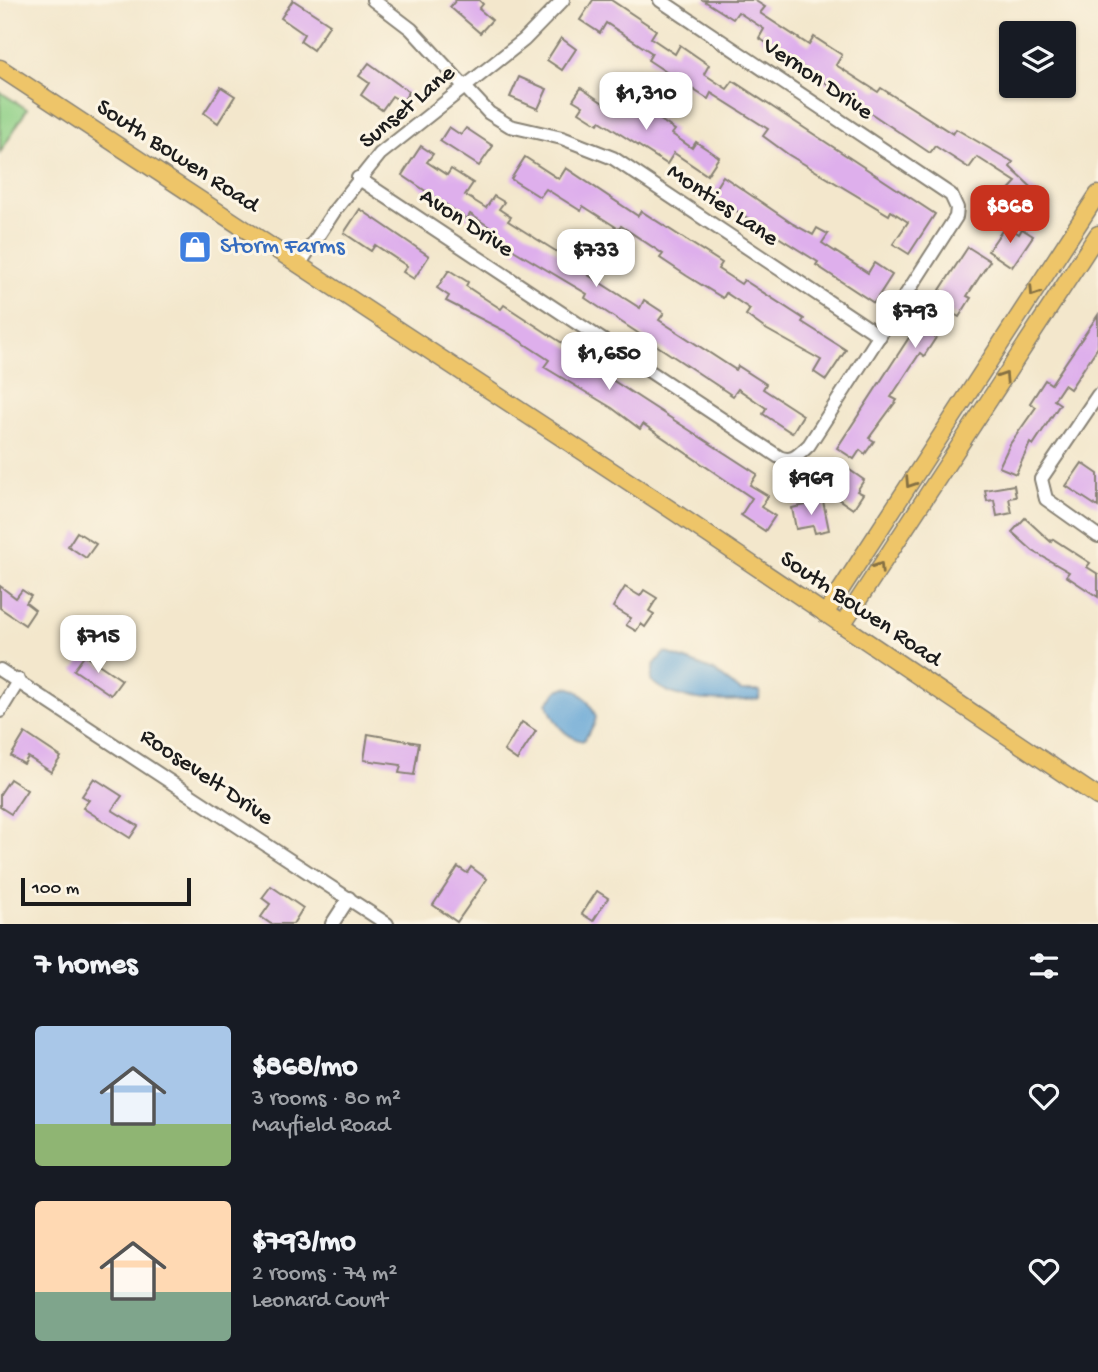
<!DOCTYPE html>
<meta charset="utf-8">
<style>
body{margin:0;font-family:"Gochi Hand",sans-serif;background:#20242c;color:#f1f3f6;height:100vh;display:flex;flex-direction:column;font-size:26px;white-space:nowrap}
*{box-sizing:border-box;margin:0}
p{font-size:23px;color:#9ea1a6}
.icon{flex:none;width:38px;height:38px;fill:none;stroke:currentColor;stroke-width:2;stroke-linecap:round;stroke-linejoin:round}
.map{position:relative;height:924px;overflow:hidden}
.drawer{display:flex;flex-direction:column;background:#171b24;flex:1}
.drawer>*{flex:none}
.buttons{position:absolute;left:999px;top:21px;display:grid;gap:14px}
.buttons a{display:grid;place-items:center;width:77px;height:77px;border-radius:7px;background:#171b24;box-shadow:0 2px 5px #0004;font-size:35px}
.scale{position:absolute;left:21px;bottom:18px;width:170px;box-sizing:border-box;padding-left:7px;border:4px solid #1c1c1c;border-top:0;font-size:19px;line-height:24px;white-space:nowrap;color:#1c1c1c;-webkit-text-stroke:5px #fcf5e5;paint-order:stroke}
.price{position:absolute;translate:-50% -60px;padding:0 16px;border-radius:14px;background:#fff;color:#222;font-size:23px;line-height:46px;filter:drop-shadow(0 2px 4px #0008)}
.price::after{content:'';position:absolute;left:50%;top:42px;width:21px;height:16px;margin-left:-10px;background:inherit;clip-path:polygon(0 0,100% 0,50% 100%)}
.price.current{background:#c8321e;color:#fff}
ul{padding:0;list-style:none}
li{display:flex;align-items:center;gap:21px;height:175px;padding:0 35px}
li span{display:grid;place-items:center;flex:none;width:196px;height:140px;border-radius:7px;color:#555}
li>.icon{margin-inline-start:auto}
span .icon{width:84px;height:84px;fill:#fffc;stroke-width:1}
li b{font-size:30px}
h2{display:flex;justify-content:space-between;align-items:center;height:84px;padding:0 35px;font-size:30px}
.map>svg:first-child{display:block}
.green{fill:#90d087;stroke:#567652;stroke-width:2}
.water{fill:#62a4d6;stroke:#3f6079;stroke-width:2}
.building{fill:#deafec}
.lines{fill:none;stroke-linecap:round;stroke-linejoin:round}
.minor-casing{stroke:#888274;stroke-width:16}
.major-casing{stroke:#888274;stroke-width:19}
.minor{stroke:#fff;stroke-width:12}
.major{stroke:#eec569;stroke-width:16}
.oneway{stroke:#857042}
.labels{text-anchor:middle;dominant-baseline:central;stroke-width:6;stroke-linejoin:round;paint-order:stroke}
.street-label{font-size:24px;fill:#1c1c1c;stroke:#fcf5e5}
.shop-label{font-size:24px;fill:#366cbe;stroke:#fcf5e5;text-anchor:start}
</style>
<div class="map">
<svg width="1098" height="924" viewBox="0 0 1098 924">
<rect width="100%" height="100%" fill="#fcf5e5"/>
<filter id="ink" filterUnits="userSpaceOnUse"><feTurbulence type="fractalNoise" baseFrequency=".0143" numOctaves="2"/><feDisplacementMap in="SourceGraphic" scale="14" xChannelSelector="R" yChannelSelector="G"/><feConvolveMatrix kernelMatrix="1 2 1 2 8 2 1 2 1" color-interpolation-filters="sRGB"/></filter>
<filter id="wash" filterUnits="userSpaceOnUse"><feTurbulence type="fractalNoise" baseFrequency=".00686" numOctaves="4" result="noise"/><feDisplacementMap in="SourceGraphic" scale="28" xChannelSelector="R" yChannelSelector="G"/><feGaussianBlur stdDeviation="1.57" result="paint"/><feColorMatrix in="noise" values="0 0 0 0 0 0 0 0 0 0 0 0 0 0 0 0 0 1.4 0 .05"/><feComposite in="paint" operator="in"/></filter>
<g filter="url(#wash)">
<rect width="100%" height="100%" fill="#f3e7cc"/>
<!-- green -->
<polygon class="green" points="0,92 27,109 0,153"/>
<!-- water -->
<g class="water">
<path d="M665,652L714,671L741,691H760L759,699C729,702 673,704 651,680L654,665Z"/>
<path d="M566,687C580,688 591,704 596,717L594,725L583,741C562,736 554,721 547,703L558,690Z"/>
</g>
<g id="blocks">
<!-- building -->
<g class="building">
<polygon points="293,0 330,24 313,50 300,41 304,34 281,18"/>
<polygon points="456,0 479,0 483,4 479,9 492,20 480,33 450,7"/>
<polygon points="593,0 611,0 656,30 651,38 675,54 680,45 709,65 704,74 727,89 733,81 935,214 909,254 893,244 908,222 891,211 889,215 789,155 763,136 768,129 711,93 708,99 683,83 648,60 652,53 606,23 600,33 580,20"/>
<polygon points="703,0 754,0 765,7 760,13 809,45 814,37 842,55 836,65 878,92 881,88 953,134 956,129 1013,162 1010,167 1043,198 1025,218 1002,197 1016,182 977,157 969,168 935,146 930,153 759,38 764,29 738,12 733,19"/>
<polygon points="561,38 576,49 562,70 547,60"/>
<polygon points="369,63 409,92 402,102 392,96 382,110 361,95 369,83 359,76"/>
<polygon points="519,77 547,89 538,109 510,97"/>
<polygon points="221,87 235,96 218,123 204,113"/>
<polygon points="581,88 615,111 618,106 630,114 634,107 659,119 675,130 672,134 692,148 696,142 719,157 707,175 674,153 667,164 600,121 598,124 579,112 583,106 573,100"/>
<polygon points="449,127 461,135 466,128 493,146 479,166 440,141"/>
<polygon points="421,146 433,154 427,162 447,175 451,169 473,183 465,195 486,208 494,196 504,202 499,209 511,217 508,221 562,255 568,246 578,253 574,259 591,269 588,275 640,308 644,300 664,313 659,320 736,370 738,366 766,384 763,389 803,415 792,433 763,414 766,408 738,389 733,396 585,298 587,294 515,251 497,239 500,234 470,214 467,219 402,175"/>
<polygon points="525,157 559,179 566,168 638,216 641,211 722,263 718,269 741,284 744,280 804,319 802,322 846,350 826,380 814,372 821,360 764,328 746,315 750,309 726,293 723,298 687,276 660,258 663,254 621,226 619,229 583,206 581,211 546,189 540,197 511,179"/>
<polygon points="723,176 793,224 813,235 817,228 828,234 822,243 868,273 874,263 892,275 874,303 816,265 818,262 711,195"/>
<polygon points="360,209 429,256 414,279 403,272 407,266 375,245 371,251 344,233"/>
<polygon points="1006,225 1019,234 1022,229 1033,236 1012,267 988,251"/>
<polygon points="968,247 990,261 967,296 971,298 959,317 952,313 924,356 920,353 891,397 897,400 869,438 874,441 865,454 860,450 854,459 837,448"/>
<polygon points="449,270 468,282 466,286 478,294 501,309 504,305 605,371 603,374 757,474 750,485 768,496 761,507 775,516 765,531 741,515 752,498 643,424 640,429 612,408 544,367 549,360 505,331 446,301 449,296 437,288"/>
<polygon points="1098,315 1098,347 1070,389 1064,385 1054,400 1060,404 1033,445 1030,443 1016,474 999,467 1010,444 1036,407 1030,403 1045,380 1051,384"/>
<polygon points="1082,463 1098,474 1098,507 1066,486"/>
<polygon points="844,466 864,480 857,491 863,494 853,509 825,490"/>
<polygon points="1014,485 1016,497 1009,498 1012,513 997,516 994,500 987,501 985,490"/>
<polygon points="823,501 829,530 815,533 813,526 796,529 792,508"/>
<polygon points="1025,518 1051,542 1053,539 1090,563 1087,567 1098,574 1098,597 1066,576 1069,572 1033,551 1012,532"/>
<polygon points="77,532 96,544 86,558 68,546"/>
<polygon points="0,586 16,598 22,590 31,596 26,603 35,610 25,625 0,608"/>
<polygon points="625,587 640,596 644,590 657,598 649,611 654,614 645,627 641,624 636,631 626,625 631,618 613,607"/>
<polygon points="85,655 122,680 111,695 74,670"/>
<polygon points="522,722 536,731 517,760 504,751"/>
<polygon points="25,733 61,757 51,772 28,757 24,764 11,756"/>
<polygon points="368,734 419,743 414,775 399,773 401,765 364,760"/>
<polygon points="94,778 122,796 112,810 138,826 130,838 83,808 89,800 82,796"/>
<polygon points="10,779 27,790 11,814 0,807 0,794"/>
<polygon points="458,867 467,873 471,867 487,879 457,922 433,905"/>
<polygon points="271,886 303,908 293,924 271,924 261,917 270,904 262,898"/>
<polygon points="597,891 608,898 593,921 582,914"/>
</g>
</g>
</g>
<g filter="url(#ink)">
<use href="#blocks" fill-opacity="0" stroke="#888274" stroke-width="2"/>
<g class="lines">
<defs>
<g id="minor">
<polyline points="373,0 411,29 489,113 510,126 562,138 613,158 880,336"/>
<path d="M358,178L779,457C793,463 799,454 809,445L956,217L957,208L951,195L660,0"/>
<polyline points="299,265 335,210 380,154 524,40 563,0"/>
<polyline points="1098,395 1041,479 1046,499 1098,536"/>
<polyline points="0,670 387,924"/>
<polyline points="0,711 19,680"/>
<polyline points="332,924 349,898"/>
</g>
<g id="major">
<polyline points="0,68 670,509 1098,797"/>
<polyline points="825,614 1098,194"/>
<polyline points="842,625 1098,234"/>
</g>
</defs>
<!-- minor casing -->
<use href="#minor" class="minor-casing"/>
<!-- major casing -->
<use href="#major" class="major-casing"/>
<!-- minor -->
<use href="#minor" class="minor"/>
<!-- major -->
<use href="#major" class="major"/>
</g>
<!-- one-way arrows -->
<defs><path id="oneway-chevron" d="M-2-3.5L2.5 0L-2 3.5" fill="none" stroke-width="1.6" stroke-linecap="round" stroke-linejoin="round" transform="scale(1.75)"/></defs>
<g class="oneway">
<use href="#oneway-chevron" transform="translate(1034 292) rotate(123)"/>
<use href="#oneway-chevron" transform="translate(1004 377) rotate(-57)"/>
<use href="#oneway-chevron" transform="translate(910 483) rotate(123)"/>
<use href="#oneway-chevron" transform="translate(879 567) rotate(-57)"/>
</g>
</g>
<!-- icons -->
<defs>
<symbol id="shop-square" viewBox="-11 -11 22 22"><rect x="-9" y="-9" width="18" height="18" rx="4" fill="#3f7fe0" stroke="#fcf5e5"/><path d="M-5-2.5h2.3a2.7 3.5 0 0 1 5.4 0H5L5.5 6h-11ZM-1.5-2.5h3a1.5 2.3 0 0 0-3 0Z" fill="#fff"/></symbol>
</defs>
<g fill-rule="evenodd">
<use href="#shop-square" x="176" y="228" width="38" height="38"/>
</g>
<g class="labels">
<!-- street labels -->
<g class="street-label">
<text transform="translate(817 80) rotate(34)">Vernon Drive</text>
<text transform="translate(408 108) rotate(-40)">Sunset Lane</text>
<text transform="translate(177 157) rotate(33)">South Bowen Road</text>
<text transform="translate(722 206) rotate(34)">Monties Lane</text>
<text transform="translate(466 224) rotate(33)">Avon Drive</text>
<text transform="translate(860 610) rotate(34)">South Bowen Road</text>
<text transform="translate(206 778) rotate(34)">Roosevelt Drive</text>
</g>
<!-- shop labels -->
<g class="shop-label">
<text x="220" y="247">Storm Farms</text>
</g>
</g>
</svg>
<div class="buttons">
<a><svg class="icon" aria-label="layers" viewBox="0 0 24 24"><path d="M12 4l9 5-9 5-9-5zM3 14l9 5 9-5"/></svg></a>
</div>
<div class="scale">100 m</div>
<b class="price" style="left:646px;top:132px">$1,310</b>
<b class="price current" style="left:1010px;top:245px">$868</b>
<b class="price" style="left:596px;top:289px">$733</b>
<b class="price" style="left:915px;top:350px">$793</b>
<b class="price" style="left:609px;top:392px">$1,650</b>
<b class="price" style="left:811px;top:517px">$969</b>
<b class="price" style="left:98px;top:675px">$715</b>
</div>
<section class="drawer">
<h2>7 homes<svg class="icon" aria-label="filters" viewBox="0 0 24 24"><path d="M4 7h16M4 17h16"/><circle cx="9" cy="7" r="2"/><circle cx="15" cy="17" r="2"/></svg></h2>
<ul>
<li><span style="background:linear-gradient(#a9c7e8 70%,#8fb573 0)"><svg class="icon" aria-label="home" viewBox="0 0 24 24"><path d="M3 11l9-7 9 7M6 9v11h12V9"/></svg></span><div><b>$868/mo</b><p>3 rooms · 80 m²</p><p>Mayfield Road</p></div><svg class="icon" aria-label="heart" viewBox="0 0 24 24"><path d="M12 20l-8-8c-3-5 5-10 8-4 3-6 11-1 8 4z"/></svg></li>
<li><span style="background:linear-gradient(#ffd9b3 65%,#7fa58c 0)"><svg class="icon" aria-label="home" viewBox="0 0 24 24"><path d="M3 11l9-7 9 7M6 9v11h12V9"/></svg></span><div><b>$793/mo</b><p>2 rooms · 74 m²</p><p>Leonard Court</p></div><svg class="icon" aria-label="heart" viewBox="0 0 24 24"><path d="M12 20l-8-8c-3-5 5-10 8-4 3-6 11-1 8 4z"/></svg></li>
</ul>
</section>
